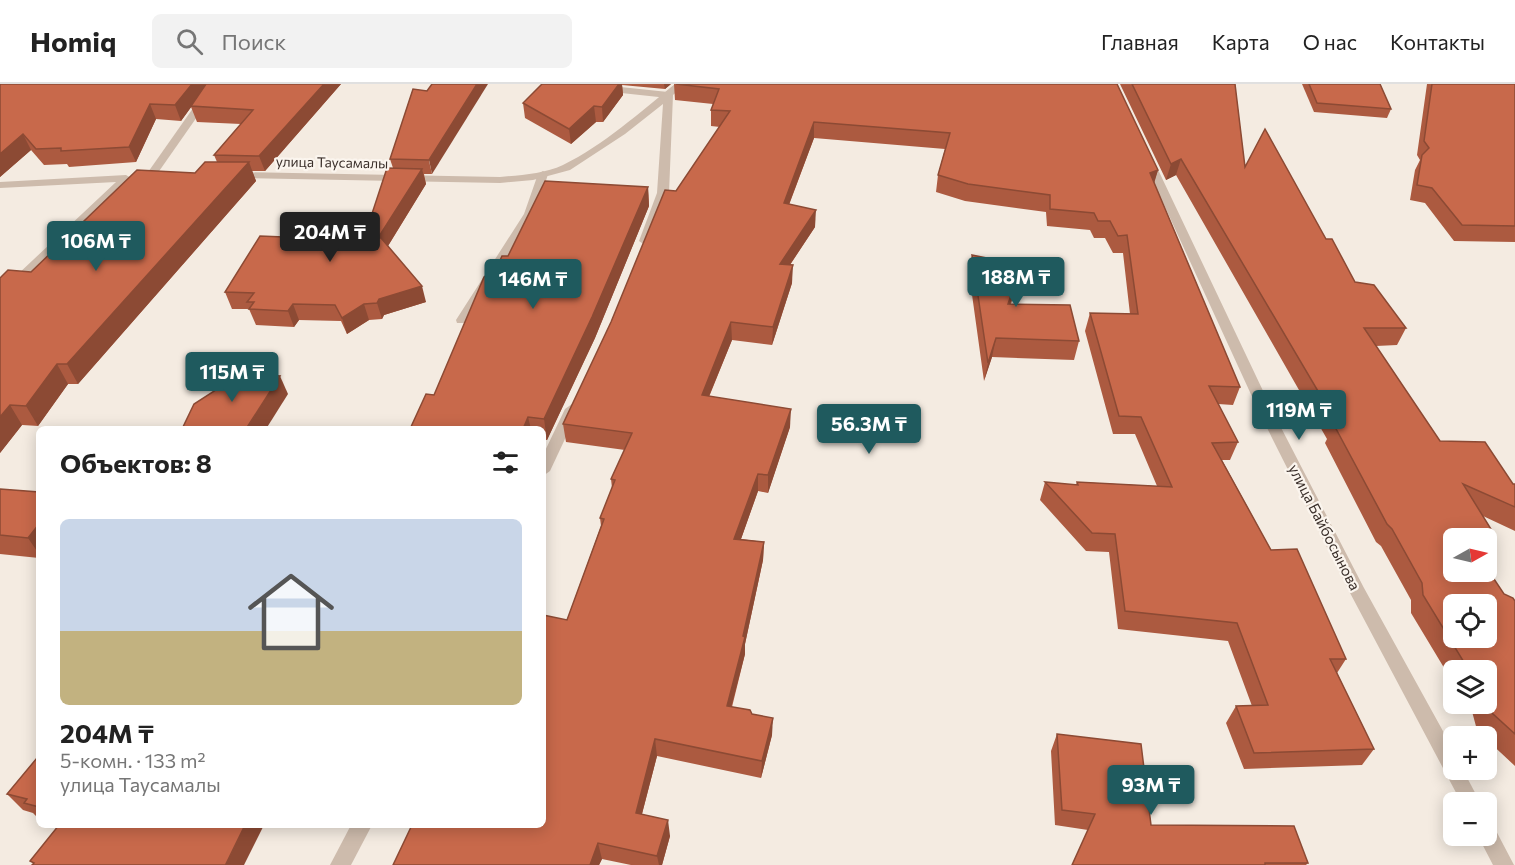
<!DOCTYPE html>
<html lang="ru">
<meta charset="utf-8">
<style>
body{margin:0;font-family:Commissioner,sans-serif;background:#f2f2f2;color:#222;height:100vh;display:flex;flex-direction:column;font-size:22px;white-space:nowrap}
*{box-sizing:border-box;margin:0}
p{font-size:20px;color:#767676}
.icon{flex:none;width:33px;height:33px;fill:none;stroke:currentColor;stroke-width:2;stroke-linecap:round;stroke-linejoin:round}
.map{position:relative;flex:1;overflow:hidden}
.panel{position:absolute;left:36px;top:342px;width:510px;height:402px;display:flex;flex-direction:column;background:#fff;border-radius:9px;box-shadow:0 3px 15px #0003}
.panel>*{flex:none}
.needle{width:39px;rotate:82deg}
.tools{position:absolute;left:1443px;top:444px;display:grid;gap:12px}
.tools a{display:grid;place-items:center;width:54px;height:54px;border-radius:9px;background:#fff;box-shadow:0 3px 15px #0003;font-size:30px}
.price{position:absolute;translate:-50% -51px;padding:0 14px;border-radius:6px;background:#1f5a5e;color:#fff;font-size:20px;line-height:39px;filter:drop-shadow(0 2px 3px #0008)}
.price::after{content:'';position:absolute;left:50%;top:36px;width:18px;height:14px;margin-left:-9px;background:inherit;clip-path:polygon(0 0,100% 0,50% 100%)}
.price.selected{background:#222;color:#fff}
ul{padding:0;list-style:none}
li{display:grid;align-content:center;gap:12px;height:318px;padding:0 24px}
li+li{border-top:2px solid #e0e0e0}
li span{display:grid;place-items:center;height:186px;border-radius:9px;color:#555}
li>.icon{margin-inline-start:auto}
span .icon{width:108px;height:108px;fill:#fffc;stroke-width:1}
li b{font-size:26px}
h2{display:flex;justify-content:space-between;align-items:center;height:72px;padding:0 24px;font-size:26px}
header{display:flex;align-items:center;gap:36px;box-sizing:border-box;height:84px;padding:0 30px;background:#fff;border-bottom:2px solid #e0e0e0}
header strong{font-size:28px}
nav{display:flex;gap:33px;margin-inline-start:auto;font-size:21px}
.search{width:420px;height:54px;background:#f2f2f2;display:flex;align-items:center;gap:15px;box-sizing:border-box;padding:0 21px;border-radius:9px;color:#767676;font-size:22px}
.map>svg:first-child{display:block}
.lines{fill:none;stroke-linecap:round;stroke-linejoin:round}
.lane{fill:#cdbbac;fill-rule:evenodd}
.street{fill:#cdbbac;fill-rule:evenodd}
.wall{fill:#ac5a40}
.shaded-wall{fill:#8c4a34}
.building{fill:#c8694b;stroke:#8c4a34;stroke-width:1.5;fill-rule:evenodd}
.labels{text-anchor:middle;dominant-baseline:central;stroke-width:4.5;stroke-linejoin:round;paint-order:stroke}
.far-street-label{font-size:14px;fill:#3b302b;stroke:#fbf5ee}
.street-label{font-size:15px;fill:#3b302b;stroke:#fbf5ee}
</style>
<header>
<strong>Homiq</strong>
<div class="search"><svg class="icon" aria-label="search" viewBox="0 0 24 24"><circle cx="10" cy="10" r="6"/><path d="M15 15l6 6"/></svg>Поиск</div>
<nav><a>Главная</a><a>Карта</a><a>О нас</a><a>Контакты</a></nav>
</header>
<div class="map">
<svg width="1515" height="781" viewBox="0 0 1515 781">
<rect width="100%" height="100%" fill="#f4ebe1"/>
<g class="lines">
<!-- lane -->
<g class="lane">
<polygon points="560,0 592,0 668,8 673,11 668,14 565,3"/>
<polygon points="543,87 548,90 536,130 467,239 457,239 456,236 524,130 538,90"/>
</g>
<!-- street -->
<g class="street">
<polygon points="210,0 220,0 155,93 147,93 146,91"/>
<path d="M675,0H686L673,11L669,109L651,157L645,161L639,157L657,109L663,20L625,50L570,86L533,96L500,99L235,94L230,91L235,88L500,93C521,91 544,90 563,81C604,61 640,28 675,0Z"/>
<polygon points="1148,72 1153,75 1274,330 1364,504 1454,667 1454,686 1463,686 1480,718 1461,718 1349,507 1260,330 1143,75"/>
<polygon points="126,91 131,94 130,96 4,217 0,218 0,207 116,98 0,104 0,98"/>
<polygon points="572,320 579,325 550,387 543,392 543,371 565,325"/>
<polygon points="1486,739 1493,741 1514,781 1493,781 1478,752 1486,752"/>
<polygon points="351,741 372,741 351,781 330,781"/>
</g>
</g>
<!-- wall -->
<g class="wall">
<polygon points="0,0 341,0 265,87 252,87 256,97 78,300 68,300 38,342 22,341 0,369 31,188 195,89 217,78 214,71 241,40 197,38 191,23 181,37 156,35 136,78 69,83 67,80 44,81 31,66 0,93"/>
<polygon points="542,0 671,0 665,5 622,1 623,11 603,38 596,38 571,60 525,34 523,19"/>
<polygon points="674,0 1117,0 1158,86 1154,98 1240,303 1233,321 1218,320 1238,358 1230,376 1222,376 1271,466 1346,575 1337,589 1374,665 1362,681 1244,685 1226,639 1236,622 1252,622 1228,557 1118,545 1109,468 1086,467 1040,416 1045,398 1076,401 1077,398 1157,402 1135,350 1113,350 1085,247 1090,229 1130,230 1123,169 1113,169 1105,154 1094,154 1090,146 1047,142 1046,128 965,117 936,108 938,91 945,65 814,54 789,121 815,143 790,181 792,199 772,261 732,256 709,313 790,343 768,409 758,407 741,455 764,458 763,476 745,560 745,570 732,623 752,630 772,651 761,694 657,672 642,730 670,752 662,781 631,781 602,775 599,781 393,781 567,536 601,442 600,434 612,404 611,395 625,366 566,358 563,340 676,107 720,43 711,42 711,26 713,20 675,16"/>
<polygon points="1120,0 1235,0 1245,83 1326,155 1355,198 1406,244 1397,261 1376,262 1440,357 1513,400 1515,400 1515,447 1483,432 1494,450 1486,460 1486,454 1454,454 1504,510 1515,517 1515,682 1486,655 1486,652 1484,652 1477,646 1470,620 1486,620 1486,586 1454,586 1454,597 1452,597 1411,529 1411,516 1381,462 1376,458 1325,359 1327,355 1176,91 1166,96"/>
<polygon points="1302,0 1380,0 1391,25 1387,34 1314,28"/>
<polygon points="1427,0 1515,0 1515,158 1454,157 1425,119 1410,116 1415,86 1420,76 1417,71"/>
<polygon points="413,5 432,90 424,90 426,100 388,162 426,218 384,231 382,235 369,236 347,250 341,237 299,236 294,243 256,241 249,225 232,225 225,208 364,154 393,84 390,75"/>
<polygon points="648,103 649,122 595,254 547,356 543,356 543,345 410,345 434,311 496,185 508,172"/>
<polygon points="972,171 1021,181 1017,199 1011,220 1079,257 1074,276 992,273 984,297 969,189"/>
<polygon points="0,405 39,408 39,474 0,470"/>
<polygon points="1057,650 1151,741 1308,779 1306,781 1072,781 1088,746 1055,741 1051,667"/>
<polygon points="39,674 39,735 33,729 23,726 7,710"/>
</g>
<!-- shaded-wall -->
<g class="shaded-wall">
<polygon points="192,0 208,0 181,37 175,21"/>
<polygon points="324,0 341,0 265,87 259,72"/>
<polygon points="477,0 488,0 432,90 429,76"/>
<polygon points="619,0 622,0 623,11 603,38 602,23"/>
<polygon points="664,0 671,0 665,5"/>
<polygon points="150,20 156,35 136,78 129,63"/>
<polygon points="594,22 596,38 571,60 569,45"/>
<polygon points="814,38 814,54 783,136 784,119"/>
<polygon points="23,50 31,66 0,93 0,70"/>
<polygon points="1181,75 1176,91 1166,96 1171,80"/>
<polygon points="249,78 256,97 78,300 67,280"/>
<polygon points="422,85 426,100 383,170 378,154"/>
<polygon points="1158,86 1153,103 1150,89"/>
<polygon points="648,103 649,122 595,254 547,356 544,335"/>
<polygon points="816,126 815,143 779,197 780,180"/>
<polygon points="793,181 792,199 772,261 773,243"/>
<polygon points="1021,181 1017,199 1004,238 1008,220"/>
<polygon points="422,202 426,218 384,231 382,235 377,219 379,215"/>
<polygon points="293,220 299,236 294,243 288,227"/>
<polygon points="364,220 369,236 347,250 342,234"/>
<polygon points="731,238 732,256 702,329 702,311"/>
<polygon points="996,254 992,273 984,297 988,279"/>
<polygon points="57,280 68,300 38,342 26,322"/>
<polygon points="280,292 288,310 266,345 246,345"/>
<polygon points="10,321 22,341 0,369 0,333"/>
<polygon points="791,325 790,343 768,409 768,391"/>
<polygon points="528,333 531,345 523,345"/>
<polygon points="758,390 758,407 735,472 734,455"/>
<polygon points="39,440 39,470 28,454"/>
<polygon points="764,458 763,476 745,560 745,570 727,639 727,622"/>
<polygon points="773,634 772,651 761,694 762,677"/>
<polygon points="655,655 657,672 638,745 636,729"/>
<polygon points="668,736 670,752 662,781 659,781 657,772"/>
<polygon points="245,741 264,741 244,781 227,781 226,780"/>
<polygon points="598,759 602,775 599,781 590,781"/>
</g>
<!-- building -->
<g class="building">
<polygon points="0,0 192,0 175,21 150,20 129,63 61,67 61,64 36,65 23,50 0,70"/>
<polygon points="206,0 324,0 259,72 214,71 253,26 191,22"/>
<polygon points="432,0 477,0 429,76 390,75 413,5 427,7"/>
<polygon points="542,0 619,0 602,23 594,22 569,45 523,19"/>
<polygon points="676,0 1117,0 1158,86 1150,89 1240,303 1209,302 1238,358 1212,359 1271,466 1297,465 1346,575 1330,575 1374,665 1254,669 1236,622 1268,621 1237,539 1125,527 1115,450 1092,449 1045,398 1078,401 1077,398 1172,403 1141,333 1119,332 1090,229 1138,230 1127,151 1118,152 1110,137 1098,137 1094,129 1050,125 1050,111 968,100 938,91 950,49 814,38 784,119 816,126 780,180 793,181 773,243 731,238 702,311 791,325 768,391 758,390 734,455 764,458 743,552 745,553 727,622 750,626 752,630 773,634 762,677 655,655 636,729 668,736 657,772 598,759 590,781 393,781 412,741 543,741 543,531 567,536 604,435 600,434 615,396 611,395 632,349 563,340 611,238 665,106 676,107 730,27 711,26 719,5"/>
<path d="M1132,0H1235L1245,83L1265,45L1326,155H1332L1355,198L1374,201L1406,244H1364L1440,357L1485,358L1513,400H1515V423L1463,400L1494,450L1465,449L1469,454H1454V488H1486V483L1504,510L1513,514L1515,517V650L1492,629L1486,610V586H1480L1478,580H1465L1423,511L1422,499L1392,445L1387,440L1334,341H1338L1181,75L1171,80ZM1454,520H1486V554H1454Z"/>
<polygon points="1309,0 1380,0 1391,25 1317,19"/>
<polygon points="1432,0 1515,0 1515,142 1462,141 1432,104 1417,101 1422,71 1429,64 1424,57"/>
<polygon points="205,78 249,78 67,280 57,280 26,322 10,321 0,333 0,194 8,186 31,188 137,86 195,89"/>
<polygon points="387,84 422,85 378,154 381,154 422,202 379,215 377,219 364,220 342,234 335,221 293,220 288,227 249,225 254,218 247,218 254,209 225,208 260,152 358,156 364,154"/>
<polygon points="545,97 648,103 592,233 544,335 528,333 523,345 410,345 426,310 434,311 484,193 496,185 502,172 508,172"/>
<polygon points="972,171 1021,181 1008,220 1070,221 1079,257 996,254 988,279"/>
<polygon points="230,288 280,292 246,345 182,345 194,320 219,304"/>
<polygon points="0,405 39,408 39,440 28,454 0,451"/>
<polygon points="1057,650 1141,660 1151,741 1294,742 1308,779 1265,779 1265,781 1072,781 1095,730 1062,726"/>
<polygon points="37,674 39,674 39,723 24,719 27,715 7,710"/>
<polygon points="59,741 245,741 226,780 233,781 32,781 34,779 30,777"/>
</g>
<g class="labels">
<!-- far-street labels -->
<g class="far-street-label">
<text transform="translate(332 78) rotate(1)">улица Таусамалы</text>
</g>
<!-- street labels -->
<g class="street-label">
<text transform="translate(1325 443) rotate(63)">улица Байбосынова</text>
</g>
</g>
</svg>
<div class="tools">
<a><svg class="needle" viewBox="-14 -14 28 28"><path d="M0-13l5 13h-10z" fill="#e53935"/><path d="M0 13l5-13h-10z" fill="#767676"/></svg></a>
<a><svg class="icon" aria-label="locate" viewBox="0 0 24 24"><circle cx="12" cy="12" r="6"/><path d="M12 2v4M12 18v4M2 12h4M18 12h4"/></svg></a>
<a><svg class="icon" aria-label="layers" viewBox="0 0 24 24"><path d="M12 4l9 5-9 5-9-5zM3 14l9 5 9-5"/></svg></a>
<a>+</a>
<a>−</a>
</div>
<b class="price selected" style="left:330px;top:179px">204M ₸</b>
<b class="price" style="left:96px;top:188px">106M ₸</b>
<b class="price" style="left:1016px;top:224px">188M ₸</b>
<b class="price" style="left:533px;top:226px">146M ₸</b>
<b class="price" style="left:232px;top:319px">115M ₸</b>
<b class="price" style="left:1299px;top:357px">119M ₸</b>
<b class="price" style="left:869px;top:371px">56.3M ₸</b>
<b class="price" style="left:1151px;top:732px">93M ₸</b>
<section class="panel">
<h2>Объектов: 8<svg class="icon" aria-label="filters" viewBox="0 0 24 24"><path d="M4 7h16M4 17h16"/><circle cx="9" cy="7" r="2"/><circle cx="15" cy="17" r="2"/></svg></h2>
<ul>
<li><span style="background:linear-gradient(#c9d6e8 60%,#c2b280 0)"><svg class="icon" aria-label="home" viewBox="0 0 24 24"><path d="M3 11l9-7 9 7M6 9v11h12V9"/></svg></span><div><b>204M ₸</b><p>5-комн. · 133 m²</p><p>улица Таусамалы</p></div></li>
</ul>
</section>
</div>
